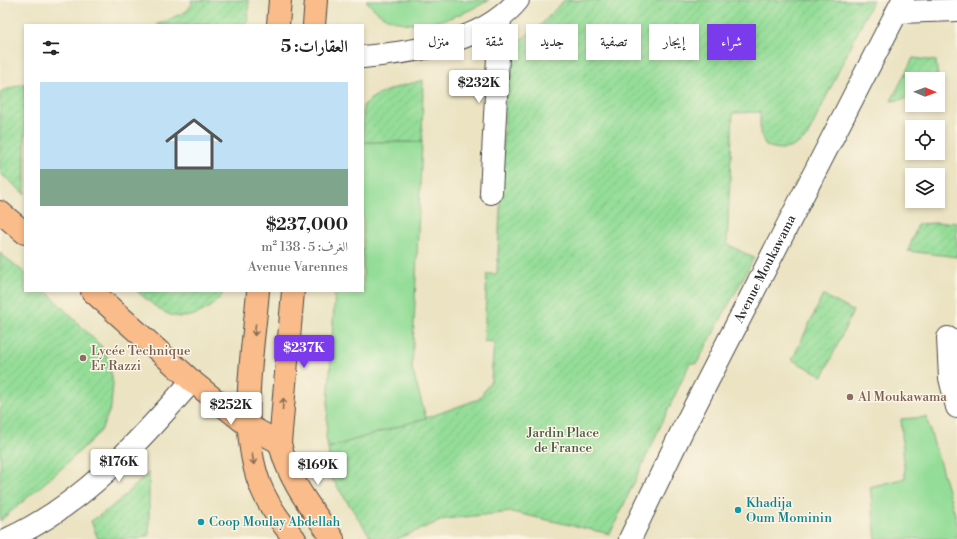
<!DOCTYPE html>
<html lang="ar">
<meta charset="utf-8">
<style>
body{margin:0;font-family:"Libre Bodoni",Amiri,serif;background:#f6f6f6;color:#222;direction:rtl;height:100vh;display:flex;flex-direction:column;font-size:15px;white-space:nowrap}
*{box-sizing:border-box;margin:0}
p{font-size:13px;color:#767676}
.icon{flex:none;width:22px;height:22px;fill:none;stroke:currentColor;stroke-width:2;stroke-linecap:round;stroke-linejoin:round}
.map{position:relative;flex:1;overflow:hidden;direction:ltr}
.panel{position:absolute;left:24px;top:24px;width:340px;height:268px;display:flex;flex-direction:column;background:#fff;border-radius:0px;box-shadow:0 2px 6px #0003;direction:rtl}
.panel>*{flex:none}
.top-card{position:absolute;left:376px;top:24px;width:380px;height:36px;direction:rtl;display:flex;gap:8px}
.needle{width:26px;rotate:91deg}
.controls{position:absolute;left:905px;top:72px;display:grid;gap:8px}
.controls a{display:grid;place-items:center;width:40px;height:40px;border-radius:0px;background:#fff;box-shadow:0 2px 6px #0003;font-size:20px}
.price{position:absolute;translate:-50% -34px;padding:0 9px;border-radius:4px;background:#fff;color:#222;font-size:13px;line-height:26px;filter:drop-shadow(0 1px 2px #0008)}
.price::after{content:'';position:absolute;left:50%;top:24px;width:12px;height:9px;margin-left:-6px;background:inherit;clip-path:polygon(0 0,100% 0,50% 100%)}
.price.selected{background:#7c3aed;color:#fff}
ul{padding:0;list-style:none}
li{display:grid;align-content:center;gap:8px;height:212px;padding:0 16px}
li span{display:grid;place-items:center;height:124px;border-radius:0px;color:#555}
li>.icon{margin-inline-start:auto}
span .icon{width:72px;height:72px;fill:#fffc;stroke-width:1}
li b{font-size:17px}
h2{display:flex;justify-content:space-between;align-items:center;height:48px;padding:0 16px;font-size:17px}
.tag{padding:0 14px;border-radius:0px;background:#fff;box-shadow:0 2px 6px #0003;font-size:14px;line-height:36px}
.tag.selected{background:#7c3aed;color:#fff}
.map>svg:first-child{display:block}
.grass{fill:#94dd98;stroke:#608462}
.garden{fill:url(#garden-furrows);stroke:#608462}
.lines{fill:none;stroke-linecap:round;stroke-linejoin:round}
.minor-casing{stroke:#484742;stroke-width:24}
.major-casing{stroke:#484742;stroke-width:24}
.minor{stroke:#fff;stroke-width:22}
.major{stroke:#f9bc8a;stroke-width:22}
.oneway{stroke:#886c56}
.education-dot{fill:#8d6e63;stroke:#fcf5e5;stroke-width:1.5}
.culture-dot{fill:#0f9aa8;stroke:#fcf5e5;stroke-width:1.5}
.labels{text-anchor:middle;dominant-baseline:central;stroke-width:3;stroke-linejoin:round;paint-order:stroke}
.street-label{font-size:13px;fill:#2b2b2b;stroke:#fcf5e5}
.education-label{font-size:13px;fill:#785e54;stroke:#fcf5e5;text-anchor:start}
.park-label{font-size:13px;fill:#455846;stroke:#fcf5e5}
.culture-label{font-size:13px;fill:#0d838f;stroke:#fcf5e5;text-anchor:start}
</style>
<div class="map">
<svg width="957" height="539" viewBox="0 0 957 539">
<defs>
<pattern id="garden-furrows" width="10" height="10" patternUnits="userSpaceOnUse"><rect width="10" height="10" fill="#94dd98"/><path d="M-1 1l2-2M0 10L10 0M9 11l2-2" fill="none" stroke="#80be83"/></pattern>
</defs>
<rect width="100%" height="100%" fill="#fcf5e5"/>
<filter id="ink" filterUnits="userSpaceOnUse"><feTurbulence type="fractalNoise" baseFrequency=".025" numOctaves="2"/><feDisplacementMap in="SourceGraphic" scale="8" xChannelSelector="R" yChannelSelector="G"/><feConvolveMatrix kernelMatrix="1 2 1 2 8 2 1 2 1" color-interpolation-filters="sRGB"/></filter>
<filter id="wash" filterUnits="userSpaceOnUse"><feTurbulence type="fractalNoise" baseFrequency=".012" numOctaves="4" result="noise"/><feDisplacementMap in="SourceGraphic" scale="16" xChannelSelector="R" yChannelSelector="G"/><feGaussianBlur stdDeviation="0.9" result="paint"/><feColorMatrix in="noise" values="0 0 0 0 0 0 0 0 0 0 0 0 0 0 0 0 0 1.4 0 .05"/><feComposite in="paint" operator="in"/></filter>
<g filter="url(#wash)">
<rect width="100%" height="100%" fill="#ebe3c2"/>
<!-- grass -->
<g class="grass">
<path d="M366,0H489C453,21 396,41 366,0Z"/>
<polygon points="363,142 422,142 412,368 426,418 328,448 326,438 335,291 363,291"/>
<polygon points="926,417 957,521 957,539 876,539 870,487 905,478 901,419"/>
</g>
<!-- garden -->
<g class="garden">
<polygon points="191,0 249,0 247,25 157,25 187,11 192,4"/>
<path d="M564,0H873L807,137C791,149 786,152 766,146L760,133V112L733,113L727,244L754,258L697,363H690L610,534L512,512L445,519L397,539H372L332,479L328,448L426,418L479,399L491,381L494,342L484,341L487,274H497L506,87L510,53L516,43L540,26Z"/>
<polygon points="913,58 936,61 938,79 912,79 912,98 891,101"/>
<path d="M423,80L422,142H363V106C377,90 404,86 423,80Z"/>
<polygon points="25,83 25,194 0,173 0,92"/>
<polygon points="957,222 957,257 908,251 918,224"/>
<polygon points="0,253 25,273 25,291 46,291 101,346 109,360 113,384 111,407 101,431 62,468 0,521"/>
<path d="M137,291H224C220,299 212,306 205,310C175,327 159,310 137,291Z"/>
<polygon points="823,295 853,311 823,376 792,360"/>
<path d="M149,472V535L139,539H98L91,521C113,508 131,490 149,472Z"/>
</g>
</g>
<g filter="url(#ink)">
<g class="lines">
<defs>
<g id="minor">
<polyline points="898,12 957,10"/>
<path d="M363,57C414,52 483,43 518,0"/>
<polyline points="491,193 500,18"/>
<polyline points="948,338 950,378 957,407"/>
<path d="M8,539C84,504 138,442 192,381"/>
<path id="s1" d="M630,539L682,431L903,0"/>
</g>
<g id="major">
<polyline points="278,25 280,0"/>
<polyline points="314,25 316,0"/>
<polyline points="0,212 25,233"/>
<polyline points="92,291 192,381 247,425 280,443"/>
<path d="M258,291C253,352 238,427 260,485C268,505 281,523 295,539"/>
<path d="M293,291L280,443C287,479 312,509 333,539"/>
</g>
</defs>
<!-- minor casing -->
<use href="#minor" class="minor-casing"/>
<!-- major casing -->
<use href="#major" class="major-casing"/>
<!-- minor -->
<use href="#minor" class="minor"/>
<!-- major -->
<use href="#major" class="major"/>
</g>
<!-- one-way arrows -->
<defs><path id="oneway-shaft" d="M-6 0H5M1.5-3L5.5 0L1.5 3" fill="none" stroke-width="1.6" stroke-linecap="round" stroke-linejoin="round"/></defs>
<g class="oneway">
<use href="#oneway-shaft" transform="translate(255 330) rotate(95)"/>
<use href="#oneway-shaft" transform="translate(283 404) rotate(-85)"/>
<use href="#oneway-shaft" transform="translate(253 459) rotate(81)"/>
</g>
</g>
<!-- markers -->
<g class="education-dot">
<circle cx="83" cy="358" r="4"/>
<circle cx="850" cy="397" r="4"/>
</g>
<g class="culture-dot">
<circle cx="738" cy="510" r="4"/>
<circle cx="201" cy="522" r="4"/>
</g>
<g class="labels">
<!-- street labels -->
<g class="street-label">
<text stroke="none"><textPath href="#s1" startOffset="302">Avenue Moukawama</textPath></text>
</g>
<!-- education labels -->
<g class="education-label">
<text x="91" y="351">Lycée Technique<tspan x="91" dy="15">Er Razzi</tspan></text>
<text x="858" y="397">Al Moukawama</text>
</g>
<!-- park labels -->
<g class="park-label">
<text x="563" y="433">Jardin Place<tspan x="563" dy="15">de France</tspan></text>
</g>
<!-- culture labels -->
<g class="culture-label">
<text x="746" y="503">Khadija<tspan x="746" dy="15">Oum Mominin</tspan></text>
<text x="209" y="522">Coop Moulay Abdellah</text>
</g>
</g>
</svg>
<div class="controls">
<a><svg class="needle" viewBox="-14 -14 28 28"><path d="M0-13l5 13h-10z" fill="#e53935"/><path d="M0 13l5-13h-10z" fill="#767676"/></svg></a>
<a><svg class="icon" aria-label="locate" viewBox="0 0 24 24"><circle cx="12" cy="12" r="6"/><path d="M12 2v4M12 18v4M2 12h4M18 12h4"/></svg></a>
<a><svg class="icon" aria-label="layers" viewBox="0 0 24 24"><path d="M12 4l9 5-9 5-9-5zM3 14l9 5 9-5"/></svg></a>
</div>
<b class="price" style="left:479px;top:104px">$232K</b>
<b class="price selected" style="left:304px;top:369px">$237K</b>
<b class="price" style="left:231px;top:426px">$252K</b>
<b class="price" style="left:119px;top:483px">$176K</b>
<b class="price" style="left:318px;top:486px">$169K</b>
<div class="top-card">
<a class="tag selected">شراء</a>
<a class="tag">إيجار</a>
<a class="tag">تصفية</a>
<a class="tag">جديد</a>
<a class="tag">شقة</a>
<a class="tag">منزل</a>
</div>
<section class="panel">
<h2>العقارات: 5<svg class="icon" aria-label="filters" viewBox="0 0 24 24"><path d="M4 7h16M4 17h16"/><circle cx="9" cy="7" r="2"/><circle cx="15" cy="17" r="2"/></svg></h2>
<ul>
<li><span style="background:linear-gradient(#bfe0f5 70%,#7fa58c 0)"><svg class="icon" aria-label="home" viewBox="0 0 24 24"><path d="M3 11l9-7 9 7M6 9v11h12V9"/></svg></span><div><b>$237,000</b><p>الغرف: 5 · 138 m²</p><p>Avenue Varennes</p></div></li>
</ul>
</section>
</div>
